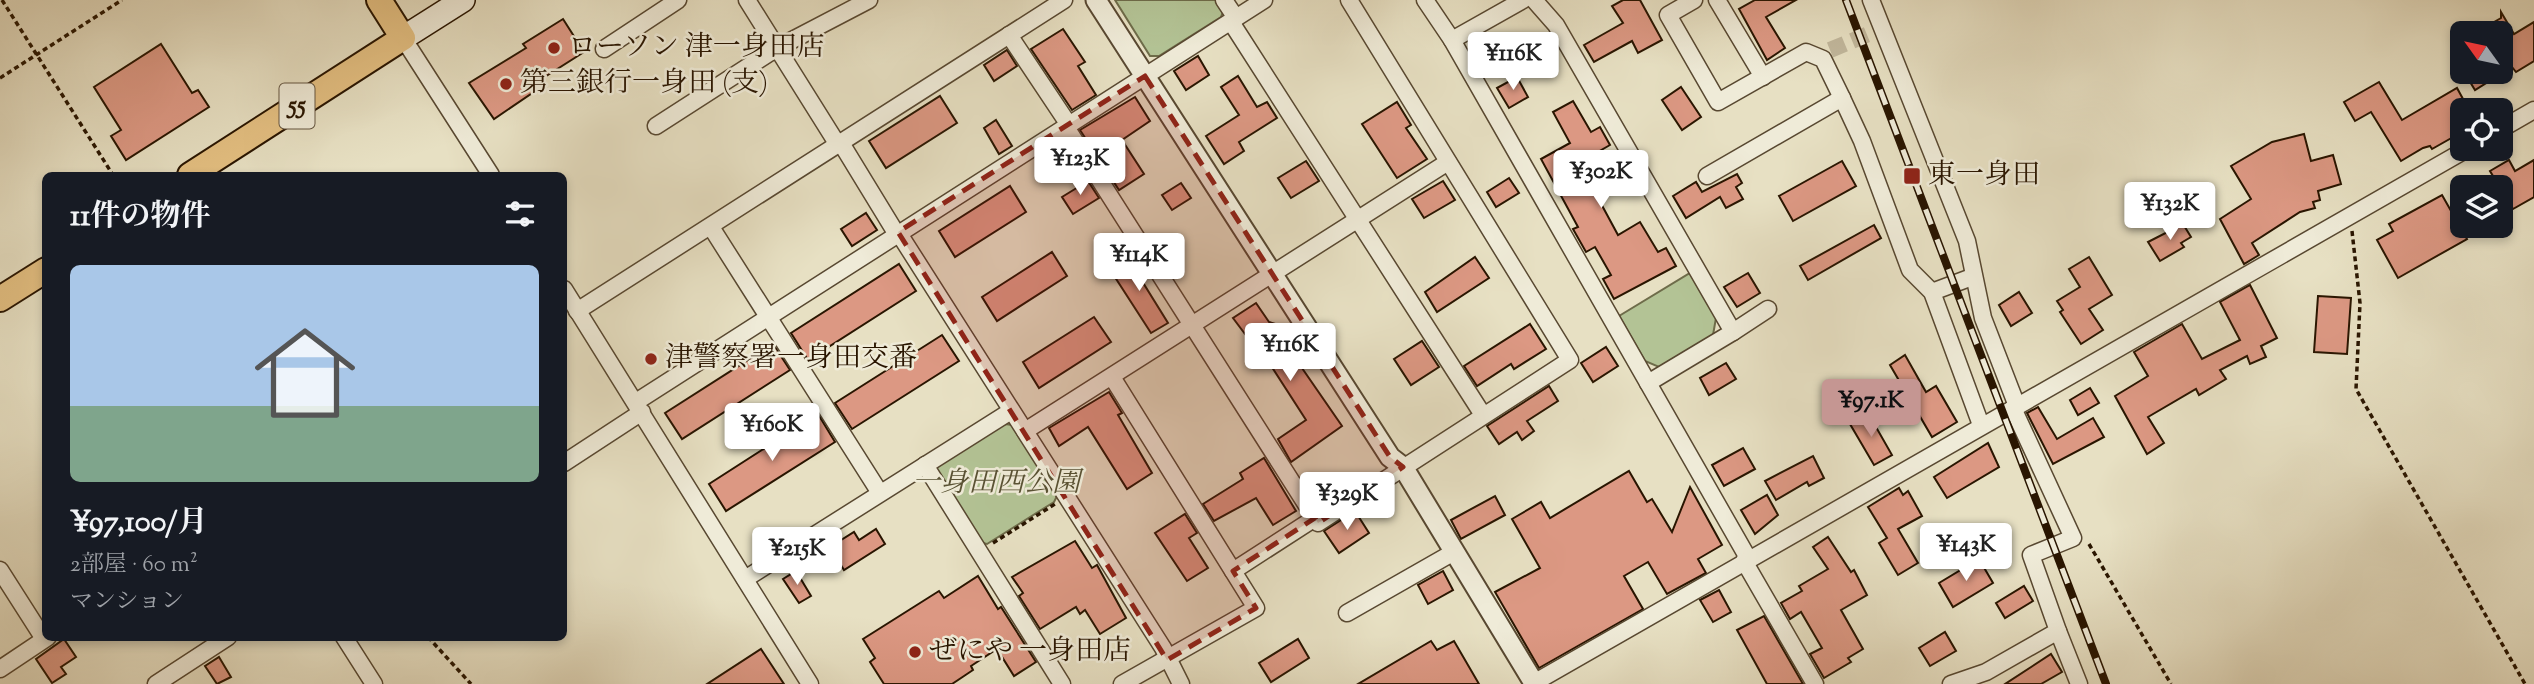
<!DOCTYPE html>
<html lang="ja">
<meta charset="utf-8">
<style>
body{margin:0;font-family:"Sorts Mill Goudy","Noto Serif JP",serif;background:#242831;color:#f1f3f6;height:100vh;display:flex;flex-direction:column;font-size:26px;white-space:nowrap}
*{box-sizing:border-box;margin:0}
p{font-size:23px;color:#9ea1a6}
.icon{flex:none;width:38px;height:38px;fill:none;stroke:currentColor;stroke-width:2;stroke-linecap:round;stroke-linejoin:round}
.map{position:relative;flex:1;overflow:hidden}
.panel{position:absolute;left:42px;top:172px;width:525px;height:469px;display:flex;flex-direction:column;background:#171b24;border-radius:10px;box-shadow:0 4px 10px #0003}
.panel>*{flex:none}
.needle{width:46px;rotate:303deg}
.tools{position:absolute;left:2450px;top:21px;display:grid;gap:14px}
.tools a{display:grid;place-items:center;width:63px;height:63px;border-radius:10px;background:#171b24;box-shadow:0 4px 10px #0003;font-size:35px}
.price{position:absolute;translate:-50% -60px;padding:0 16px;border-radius:7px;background:#fff;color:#222;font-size:23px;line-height:46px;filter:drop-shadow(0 2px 4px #0008)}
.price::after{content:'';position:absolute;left:50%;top:42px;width:21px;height:16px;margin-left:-10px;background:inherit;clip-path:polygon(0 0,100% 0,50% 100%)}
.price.current{background:#c59692;color:#111}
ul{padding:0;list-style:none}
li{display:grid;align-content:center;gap:14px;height:371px;padding:0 28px}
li+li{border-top:2px solid #363941}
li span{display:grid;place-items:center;height:217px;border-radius:10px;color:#555}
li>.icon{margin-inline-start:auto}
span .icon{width:126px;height:126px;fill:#fffc;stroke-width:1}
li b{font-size:30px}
h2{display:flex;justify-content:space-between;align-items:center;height:84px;padding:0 28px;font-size:30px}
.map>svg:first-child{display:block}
.green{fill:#b3c395;stroke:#6e6c4a;stroke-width:2}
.building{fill:#dc9883;stroke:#291500;stroke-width:2}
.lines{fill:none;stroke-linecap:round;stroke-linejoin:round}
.minor-tunnel{stroke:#c1b79c;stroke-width:16;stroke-dasharray:16 8;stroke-linecap:butt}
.minor-casing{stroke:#584831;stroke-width:19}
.tertiary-casing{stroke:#584831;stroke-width:23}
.secondary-casing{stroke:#291500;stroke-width:26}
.primary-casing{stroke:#291500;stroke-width:28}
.path{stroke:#291500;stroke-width:3.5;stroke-dasharray:5 3.5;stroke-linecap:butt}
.minor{stroke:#efebd8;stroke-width:16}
.tertiary{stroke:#efebd8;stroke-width:19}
.secondary{stroke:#efebd8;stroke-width:23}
.primary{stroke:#e4c082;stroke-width:24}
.rail-casing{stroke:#291500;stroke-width:8}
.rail{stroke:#efebd8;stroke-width:5;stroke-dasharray:16;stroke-linecap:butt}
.marked{fill:#8f2418;fill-opacity:0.2;stroke:#8f2418;stroke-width:5;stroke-dasharray:14 9;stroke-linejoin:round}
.poi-dot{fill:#8f2418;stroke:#efebd8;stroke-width:2.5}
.labels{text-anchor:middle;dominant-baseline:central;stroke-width:5;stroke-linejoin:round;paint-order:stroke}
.shield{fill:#efebd8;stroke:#645541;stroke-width:2}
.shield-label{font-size:26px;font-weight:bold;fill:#291500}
.poi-label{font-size:28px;fill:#291500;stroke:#efebd8;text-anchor:start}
.park-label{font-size:28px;font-style:italic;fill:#595234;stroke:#efebd8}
</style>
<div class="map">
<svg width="2534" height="684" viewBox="0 0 2534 684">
<rect width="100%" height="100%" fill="#e7e0c3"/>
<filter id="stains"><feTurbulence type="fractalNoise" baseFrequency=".00286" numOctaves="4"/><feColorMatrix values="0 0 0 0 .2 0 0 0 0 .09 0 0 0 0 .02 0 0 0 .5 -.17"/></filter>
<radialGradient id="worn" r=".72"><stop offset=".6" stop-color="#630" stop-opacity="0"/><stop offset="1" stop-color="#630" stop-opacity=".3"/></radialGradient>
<!-- green -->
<g class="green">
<polygon points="1115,0 1219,0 1224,9 1221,17 1159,56 1150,56"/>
<polygon points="1690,273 1716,318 1713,335 1659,367 1645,361 1619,316"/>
<polygon points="1005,424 1012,425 1057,496 1054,502 987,544 979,542 936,473 937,466"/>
</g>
<!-- building -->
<g class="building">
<polygon points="1623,0 1640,0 1662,40 1638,53 1632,41 1594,62 1584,45 1623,23 1612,6"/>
<polygon points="1755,0 1796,0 1766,17 1785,48 1767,60 1739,9"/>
<polygon points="2501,12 2514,34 2534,22 2534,61 2516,72 2512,67 2475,90 2464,72 2501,72 2501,33 2475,33 2501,18"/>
<polygon points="563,19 584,52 540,80 544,85 494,119 469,83 526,48 523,44"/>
<polygon points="1063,29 1085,62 1078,66 1096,95 1072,110 1031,49"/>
<polygon points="161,44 192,93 198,90 209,107 126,160 111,136 121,130 94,87"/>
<polygon points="1007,50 1017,66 994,81 984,65"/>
<polygon points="1198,56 1209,75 1186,90 1174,71"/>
<polygon points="1238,76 1257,107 1267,102 1277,118 1239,142 1244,151 1224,164 1206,136 1239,115 1221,87"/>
<polygon points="1517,77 1528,97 1509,108 1497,88"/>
<polygon points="2379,82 2402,120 2457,88 2469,110 2462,110 2462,132 2432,149 2430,146 2423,148 2401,161 2371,112 2355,121 2344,102"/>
<polygon points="1681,87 1701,117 1682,130 1662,100"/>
<polygon points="940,96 957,123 886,168 869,141"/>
<polygon points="1135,97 1150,121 1122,140 1144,174 1119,190 1080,130"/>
<polygon points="1573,101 1591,132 1600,127 1610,145 1579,163 1618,235 1640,222 1658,252 1666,248 1676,266 1614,299 1603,279 1611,275 1595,247 1586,252 1573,229 1578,227 1541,159 1570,143 1553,112"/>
<polygon points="1397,102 1411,125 1406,128 1427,159 1397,178 1362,124"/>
<polygon points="996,120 1012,146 999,154 984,128"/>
<polygon points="2304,134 2311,161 2333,155 2341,184 2318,191 2320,200 2313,202 2315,208 2300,212 2252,243 2259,255 2244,264 2220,219 2251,199 2231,166 2272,142"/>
<polygon points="2509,160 2515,171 2534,160 2534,197 2513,209 2490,171"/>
<polygon points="1306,161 1319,181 1291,198 1278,178"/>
<polygon points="1842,161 1856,186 1793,221 1779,196"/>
<polygon points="1737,174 1742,183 1736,187 1743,199 1726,208 1720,197 1686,218 1673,196 1696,182 1702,192"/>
<polygon points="1509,178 1519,193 1496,207 1487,192"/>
<polygon points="1088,181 1099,198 1073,214 1062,197"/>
<polygon points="1443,181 1455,200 1424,218 1412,199"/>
<polygon points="1181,183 1191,198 1172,210 1162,195"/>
<polygon points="1010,186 1026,212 955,257 939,231"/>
<polygon points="2442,195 2467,239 2398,278 2377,240 2393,231 2389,224"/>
<polygon points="866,213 877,230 852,246 841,229"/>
<polygon points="2183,224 2191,237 2181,243 2184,247 2160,261 2148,242"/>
<polygon points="1874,225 1881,238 1808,280 1800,266"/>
<polygon points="1052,252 1067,276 997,321 982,297"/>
<polygon points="1135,256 1149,277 1142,281 1168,323 1151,333 1111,271"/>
<polygon points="1475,257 1489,278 1437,312 1425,292"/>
<polygon points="2089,257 2112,295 2089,309 2103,330 2081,344 2060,312 2063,310 2057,301 2080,287 2069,269"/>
<polygon points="899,264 916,291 808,360 791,333"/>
<polygon points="1748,273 1760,293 1737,307 1724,287"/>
<polygon points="2250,285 2277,338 2261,346 2266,357 2250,364 2247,356 2220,370 2226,379 2199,395 2196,389 2148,417 2164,443 2147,454 2115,396 2148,376 2134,352 2182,324 2202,359 2240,340 2220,302"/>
<polygon points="2019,292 2032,313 2011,326 1999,305"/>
<polygon points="2318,296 2351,298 2347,354 2314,352"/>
<polygon points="1256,303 1269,322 1279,325 1297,352 1293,355 1342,426 1291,462 1278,439 1306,420 1257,344 1254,346 1233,318"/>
<polygon points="1094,317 1111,342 1039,388 1023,362"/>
<polygon points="1530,324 1546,349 1514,369 1511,364 1477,386 1464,366"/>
<polygon points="942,335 959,361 852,429 835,403"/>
<polygon points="1422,341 1439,367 1411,385 1394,359"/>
<polygon points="773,344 790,370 682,439 665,413"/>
<polygon points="1606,347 1618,366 1593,382 1581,363"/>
<polygon points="1905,355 1926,392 1936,386 1957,422 1932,437 1890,365"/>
<polygon points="1726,363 1736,379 1709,395 1700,378"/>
<polygon points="1549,386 1558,401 1527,421 1534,431 1522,440 1517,432 1499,444 1487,426"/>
<polygon points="2090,388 2099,403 2078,415 2070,400"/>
<polygon points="1109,392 1122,413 1118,415 1152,473 1127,489 1088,427 1059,446 1049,428"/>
<polygon points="2038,407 2057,439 2093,418 2104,437 2053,464 2027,413"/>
<polygon points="1868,413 1892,455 1874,465 1850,424"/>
<polygon points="818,414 835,442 726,511 709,484"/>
<polygon points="1988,443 1999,467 1947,498 1934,477"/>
<polygon points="1743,448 1755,469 1724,486 1712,465"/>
<polygon points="1813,456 1824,478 1809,486 1807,482 1776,500 1765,481"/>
<polygon points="1264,458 1296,511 1273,525 1256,498 1214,521 1203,504 1243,479 1240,473"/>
<polygon points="1629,471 1647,502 1652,499 1672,532 1690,487 1722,545 1698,559 1706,573 1667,594 1648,562 1624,576 1643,609 1539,668 1495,592 1540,568 1512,519 1541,502 1550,518"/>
<polygon points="1899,488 1903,495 1908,491 1922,516 1898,529 1918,563 1898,575 1879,543 1887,538 1868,507"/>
<polygon points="1767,495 1778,515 1755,534 1741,510"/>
<polygon points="1495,496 1505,515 1461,539 1451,520"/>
<polygon points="1355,511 1369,533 1339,553 1324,531"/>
<polygon points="1185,514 1197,533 1189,538 1208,568 1187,581 1155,533"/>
<polygon points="876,529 885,544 844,570 830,547 854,532 859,540"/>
<polygon points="1828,537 1851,572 1854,570 1867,595 1841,610 1863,649 1848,658 1851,662 1824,678 1810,654 1822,648 1801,612 1790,619 1781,603 1802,591 1799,586 1828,569 1813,547"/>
<polygon points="1075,541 1092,568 1097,565 1126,618 1100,634 1085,610 1080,614 1076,607 1040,629 1019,596 1023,593 1012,577"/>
<polygon points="1979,559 1993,583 1953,607 1939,583"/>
<polygon points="796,571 811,596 799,603 783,579"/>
<polygon points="1443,571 1453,590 1428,604 1418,585"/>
<polygon points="978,576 998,609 1001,607 1036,662 1014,676 997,649 971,666 973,670 952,684 884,684 870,662 875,658 863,639 939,591 944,598"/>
<polygon points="2024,586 2033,601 2005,618 1996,603"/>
<polygon points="1719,590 1731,612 1713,622 1700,600"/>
<polygon points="1764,616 1803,684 1767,684 1737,630"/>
<polygon points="1945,632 1956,651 1930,666 1919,648"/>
<polygon points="64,639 76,657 61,667 66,674 52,683 36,659"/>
<polygon points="1298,639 1309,658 1271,682 1259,663"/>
<polygon points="1431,641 1437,650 1454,641 1479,684 1358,684"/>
<polygon points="761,649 784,684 707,684"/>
<polygon points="2051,654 2062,672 2041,684 2005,684"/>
<polygon points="219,657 231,677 217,684 205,666"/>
</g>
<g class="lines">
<!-- minor-tunnel -->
<polyline class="minor-tunnel" points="1830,50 1883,28"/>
<defs>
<g id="minor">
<polyline points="747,0 838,145"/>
<polyline points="1224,0 1236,18"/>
<polyline points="1425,0 1452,40 1748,558"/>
<polyline points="1534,0 1556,25 1733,332 1648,383"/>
<polyline points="1694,0 1668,15 1718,102 1806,52 1823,59 1842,98"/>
<polyline points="1717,0 1763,77"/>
<polyline points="1871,0 1967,241 1983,318 2017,406"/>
<polyline points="1231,22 1483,415"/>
<polyline points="1009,35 1069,125"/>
<polyline points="403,38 491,175"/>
<polyline points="1452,40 1523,0"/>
<polyline points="604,49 678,0"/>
<polyline points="656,126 777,48 869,0"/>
<polyline points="1066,127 1318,523 1570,360 1349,0"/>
<polyline points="2501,129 2534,110"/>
<polyline points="841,143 896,233"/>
<polyline points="1707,176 1842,98 1862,141 1910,270 1932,292 1981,425"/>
<polyline points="711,227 880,493"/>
<polyline points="898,232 1163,648 1181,684"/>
<polyline points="564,289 810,684"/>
<polyline points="1932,292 1972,277"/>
<polyline points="577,311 1064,0"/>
<polyline points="1733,332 1768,309"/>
<polyline points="1112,377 1256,608 1122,684"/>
<polyline points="636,402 1264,0"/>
<polyline points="1025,431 1448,162"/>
<polyline points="564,463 642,412"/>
<polyline points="925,465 1062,684"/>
<polyline points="1744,561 1815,684"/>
<polyline points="0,570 44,639"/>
<polyline points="1233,571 1315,518"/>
<polyline points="745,579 1011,411"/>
<polyline points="1347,613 1454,552"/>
<polyline points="2058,631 2079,684"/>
<polyline points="344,637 374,684"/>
<polyline points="0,669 48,637"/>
<polyline points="156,684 228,637"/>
<polyline points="1532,684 2467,149"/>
<polyline points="1951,684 1986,672 2058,631 2031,555 2073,538 2013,408"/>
</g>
<polyline id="tertiary" points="1096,0 1390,457 1403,467 1534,683"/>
<polyline id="secondary" points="403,38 463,0"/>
<g id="primary">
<polyline points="190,175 403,38 379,0"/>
<polyline points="0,299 46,270"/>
</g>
</defs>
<!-- minor casing -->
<use href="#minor" class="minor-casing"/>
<!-- tertiary casing -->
<use href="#tertiary" class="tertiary-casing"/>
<!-- secondary casing -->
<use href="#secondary" class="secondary-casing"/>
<!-- primary casing -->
<use href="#primary" class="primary-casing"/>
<!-- path -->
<g class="path">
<polyline points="2,0 113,175"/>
<polyline points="0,78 122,0"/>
<polyline points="2352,231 2360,303 2356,389 2525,684"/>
<polyline points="993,543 1055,504"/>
<polyline points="2089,544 2171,684"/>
<polyline points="428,637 471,684"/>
</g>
<!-- minor -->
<use href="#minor" class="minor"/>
<!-- tertiary -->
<use href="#tertiary" class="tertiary"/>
<!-- secondary -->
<use href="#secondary" class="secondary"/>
<!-- primary -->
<use href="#primary" class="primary"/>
<defs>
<polyline id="rail" points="1846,0 2106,684"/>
</defs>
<!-- rail casing -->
<use href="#rail" class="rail-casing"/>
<!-- rail -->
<use href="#rail" class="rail"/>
</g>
<!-- marked area -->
<path class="marked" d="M1145,76L1390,457L1403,467L1318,523L1315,518L1233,571L1256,608L1167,660L898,232Z"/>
<!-- markers -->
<g class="poi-dot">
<circle cx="554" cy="48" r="7"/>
<circle cx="506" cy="84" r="7"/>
<rect x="1903" y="167" width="18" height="18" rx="3.5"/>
<circle cx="651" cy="359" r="7"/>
<circle cx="915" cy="652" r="7"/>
</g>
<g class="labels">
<!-- shield labels -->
<rect class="shield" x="279.5" y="83.5" width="35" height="45" rx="5"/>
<g class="shield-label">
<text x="297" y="106">55</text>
</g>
<!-- poi labels -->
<g class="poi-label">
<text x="568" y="48">ローソン 津一身田店</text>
<text x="520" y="84">第三銀行一身田 (支)</text>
<text x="1928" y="176">東一身田</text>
<text x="665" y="359">津警察署一身田交番</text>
<text x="929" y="652">ぜにや 一身田店</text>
</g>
<!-- park labels -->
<g class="park-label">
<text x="996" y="484">一身田西公園</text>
</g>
</g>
<rect width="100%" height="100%" filter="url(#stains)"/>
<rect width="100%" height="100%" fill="url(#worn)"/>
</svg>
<div class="tools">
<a><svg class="needle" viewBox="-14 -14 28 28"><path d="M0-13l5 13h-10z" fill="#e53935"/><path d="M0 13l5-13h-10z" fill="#9ea1a6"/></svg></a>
<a><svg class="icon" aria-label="locate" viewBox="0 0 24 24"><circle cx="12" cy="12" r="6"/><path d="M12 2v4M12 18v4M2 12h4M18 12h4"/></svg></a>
<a><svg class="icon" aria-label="layers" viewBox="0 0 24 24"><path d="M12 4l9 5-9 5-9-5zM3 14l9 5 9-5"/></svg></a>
</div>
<b class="price" style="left:1513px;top:92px">¥116K</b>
<b class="price" style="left:1080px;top:197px">¥123K</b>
<b class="price" style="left:1601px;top:210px">¥302K</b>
<b class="price" style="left:2170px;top:242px">¥132K</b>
<b class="price" style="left:1139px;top:293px">¥114K</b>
<b class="price" style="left:1290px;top:383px">¥116K</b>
<b class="price current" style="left:1871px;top:439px">¥97.1K</b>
<b class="price" style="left:772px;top:463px">¥160K</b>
<b class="price" style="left:1347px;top:532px">¥329K</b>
<b class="price" style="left:1966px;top:583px">¥143K</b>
<b class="price" style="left:797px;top:587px">¥215K</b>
<section class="panel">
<h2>11件の物件<svg class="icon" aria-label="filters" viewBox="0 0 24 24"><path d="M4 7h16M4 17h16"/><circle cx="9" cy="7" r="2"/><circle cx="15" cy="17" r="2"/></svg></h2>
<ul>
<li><span style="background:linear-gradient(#a9c7e8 65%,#7fa58c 0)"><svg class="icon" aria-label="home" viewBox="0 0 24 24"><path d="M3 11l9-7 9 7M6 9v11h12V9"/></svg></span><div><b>¥97,100/月</b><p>2部屋 · 60 m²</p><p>マンション</p></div></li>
</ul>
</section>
</div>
